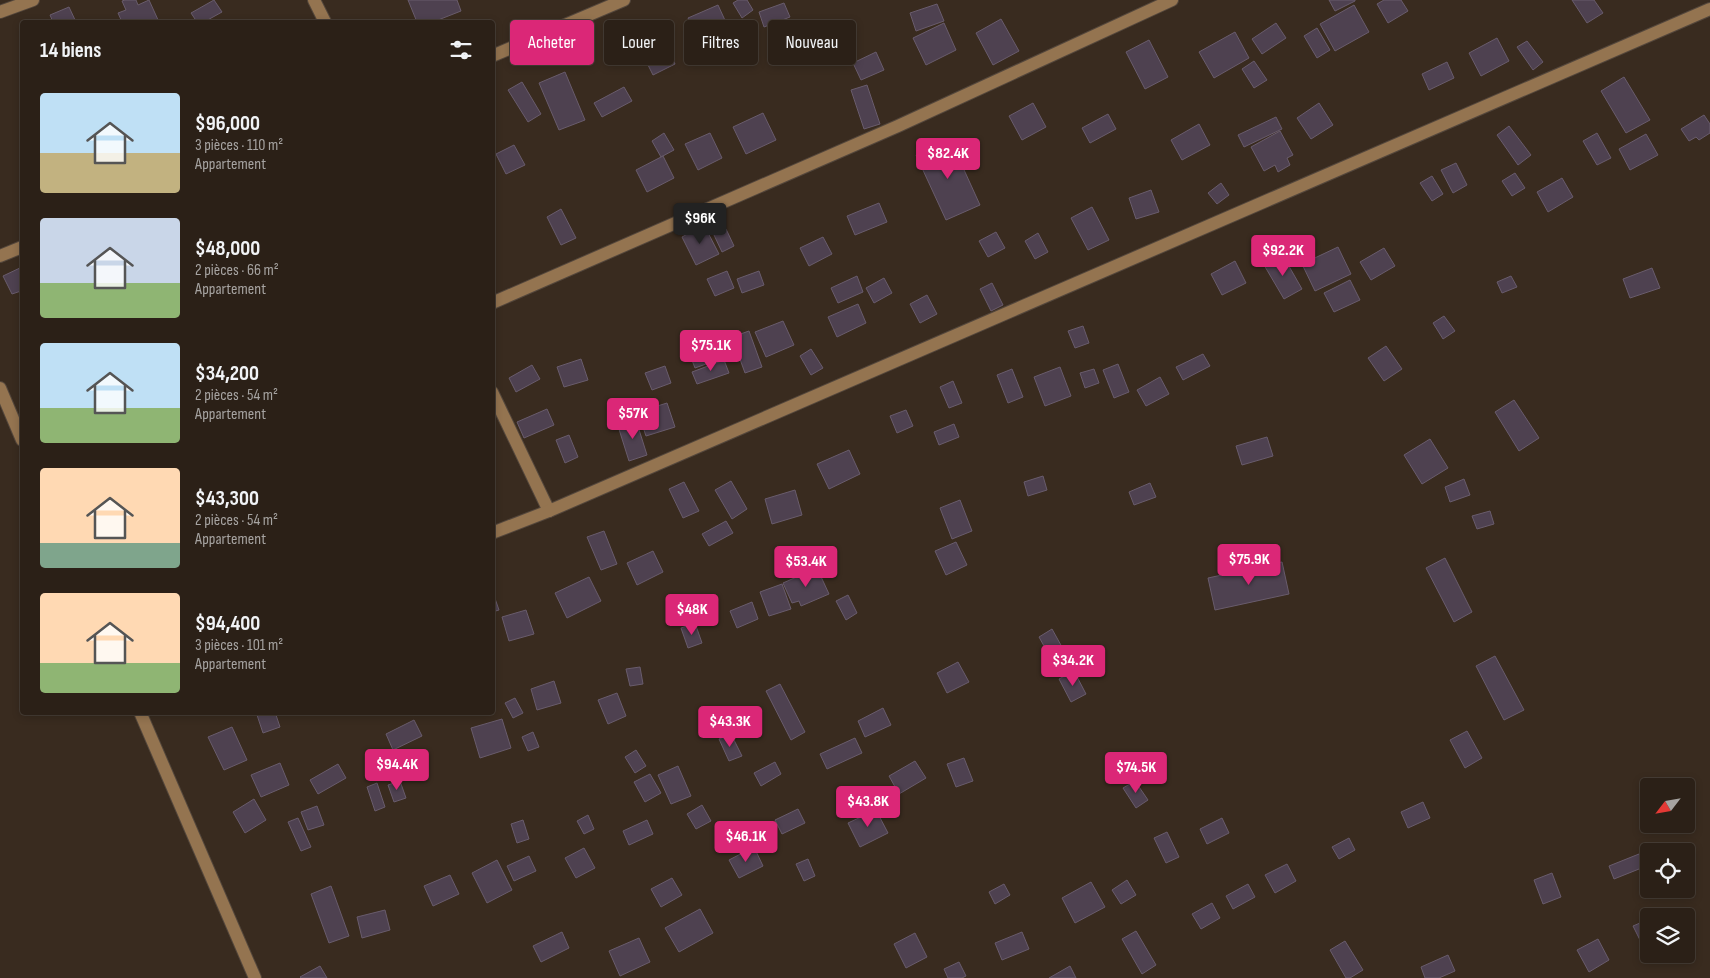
<!DOCTYPE html>
<html lang="fr">
<meta charset="utf-8">
<style>
body{margin:0;font-family:"Sofia Sans Condensed",sans-serif;background:#372d24;color:#f1f3f6;height:100vh;display:flex;flex-direction:column;font-size:19px;white-space:nowrap}
*{box-sizing:border-box;margin:0}
p{font-size:16px;color:#a6a3a1}
.icon{flex:none;width:28px;height:28px;fill:none;stroke:currentColor;stroke-width:2;stroke-linecap:round;stroke-linejoin:round}
.map{position:relative;flex:1;overflow:hidden}
.details{position:absolute;left:20px;top:20px;width:475px;height:695px;display:flex;flex-direction:column;background:#2b2017;border-radius:5px;box-shadow:0 2px 8px #0003,0 0 0 1px #473e36}
.details>*{flex:none}
.hud{position:absolute;left:510px;top:20px;width:475px;height:45px;display:flex;gap:10px}
.needle{width:32px;rotate:239deg}
.tools{position:absolute;left:1640px;top:778px;display:grid;gap:10px}
.tools a{display:grid;place-items:center;width:55px;height:55px;border-radius:5px;background:#2b2017;box-shadow:0 2px 8px #0003,0 0 0 1px #473e36;font-size:25px}
.price{position:absolute;translate:-50% -42px;padding:0 11px;border-radius:5px;background:#db2777;color:#fff;font-size:16px;line-height:32px;filter:drop-shadow(0 1px 2px #0008)}
.price::after{content:'';position:absolute;left:50%;top:30px;width:15px;height:11px;margin-left:-8px;background:inherit;clip-path:polygon(0 0,100% 0,50% 100%)}
.price.selected{background:#222;color:#fff}
ul{padding:0;list-style:none}
li{display:flex;align-items:center;gap:15px;height:125px;padding:0 20px}
li span{display:grid;place-items:center;flex:none;width:140px;height:100px;border-radius:5px;color:#555}
li>.icon{margin-inline-start:auto}
span .icon{width:60px;height:60px;fill:#fffc;stroke-width:1}
li b{font-size:21px}
h2{display:flex;justify-content:space-between;align-items:center;height:60px;padding:0 20px;font-size:21px}
.chip{padding:0 18px;border-radius:5px;background:#2b2017;box-shadow:0 2px 8px #0003,0 0 0 1px #473e36;font-size:18px;line-height:45px}
.chip.selected{background:#db2777;color:#fff}
.map>svg:first-child{display:block}
.building{fill:#4e4150;stroke:#695c6c}
.lines{fill:none;stroke-linecap:round;stroke-linejoin:round}
.minor-casing{stroke:#54473c;stroke-width:14}
.minor{stroke:#947450;stroke-width:12}
</style>
<div class="map">
<svg width="1710" height="978" viewBox="0 0 1710 978">
<rect width="100%" height="100%" fill="#392b1f"/>
<!-- building -->
<g class="building">
<polygon points="125,0 136,0 138,5 149,0 159,22 122,22 118,13 126,10 122,1"/>
<polygon points="214,0 222,12 204,22 197,22 191,13"/>
<polygon points="408,0 457,0 461,11 433,22 417,22"/>
<polygon points="738,0 747,0 753,10 742,18 733,3"/>
<polygon points="1329,0 1355,0 1355,1 1335,11"/>
<polygon points="1384,0 1401,0 1408,11 1388,23 1377,4"/>
<polygon points="1572,0 1594,0 1603,13 1587,23"/>
<polygon points="784,3 790,17 764,27 759,12"/>
<polygon points="937,4 944,21 916,31 910,13"/>
<polygon points="718,5 729,29 699,42 688,18"/>
<polygon points="1354,5 1369,32 1335,51 1320,24"/>
<polygon points="69,7 76,22 53,22 50,15"/>
<polygon points="1001,19 1019,51 993,65 976,33"/>
<polygon points="944,23 956,50 926,65 913,38"/>
<polygon points="1276,23 1286,38 1262,54 1252,39"/>
<polygon points="1317,28 1330,50 1317,58 1304,36"/>
<polygon points="1235,32 1249,58 1214,78 1199,52"/>
<polygon points="1497,38 1509,61 1481,76 1469,53"/>
<polygon points="713,40 717,57 701,61 696,45"/>
<polygon points="1149,40 1168,77 1145,89 1126,52"/>
<polygon points="1527,41 1543,62 1533,70 1517,47"/>
<polygon points="668,48 675,64 653,75 645,59"/>
<polygon points="876,52 884,70 861,80 853,63"/>
<polygon points="1254,61 1267,80 1254,88 1242,69"/>
<polygon points="1447,62 1454,78 1429,90 1422,74"/>
<polygon points="565,72 585,120 559,130 539,83"/>
<polygon points="1624,77 1650,120 1626,133 1601,91"/>
<polygon points="522,82 541,114 528,122 508,90"/>
<polygon points="867,85 880,124 864,129 851,90"/>
<polygon points="624,87 632,101 602,117 594,103"/>
<polygon points="1033,103 1046,127 1022,140 1009,116"/>
<polygon points="1319,103 1333,125 1311,139 1297,118"/>
<polygon points="763,113 776,140 746,154 733,127"/>
<polygon points="1108,114 1116,129 1090,143 1082,128"/>
<polygon points="1704,115 1710,124 1710,133 1699,140 1696,137 1689,141 1681,129"/>
<polygon points="1276,117 1282,129 1244,147 1238,135"/>
<polygon points="1199,124 1210,145 1182,160 1171,140"/>
<polygon points="1509,126 1531,155 1518,165 1497,135"/>
<polygon points="1280,131 1293,155 1287,158 1290,165 1278,172 1275,165 1264,171 1251,147"/>
<polygon points="664,133 674,150 661,157 652,141"/>
<polygon points="710,133 722,158 698,170 685,144"/>
<polygon points="1597,133 1611,158 1597,165 1583,141"/>
<polygon points="1646,134 1658,155 1630,170 1619,149"/>
<polygon points="950,139 980,205 946,220 916,155"/>
<polygon points="514,145 525,165 506,174 496,154"/>
<polygon points="663,156 674,178 647,192 636,170"/>
<polygon points="1456,163 1467,185 1453,193 1441,170"/>
<polygon points="1515,173 1525,188 1512,196 1502,181"/>
<polygon points="1432,176 1443,194 1432,201 1420,183"/>
<polygon points="1562,178 1573,197 1548,212 1537,192"/>
<polygon points="1221,183 1229,195 1217,204 1208,193"/>
<polygon points="1151,190 1159,212 1136,219 1129,198"/>
<polygon points="879,203 887,222 855,235 847,216"/>
<polygon points="1092,207 1109,240 1088,250 1071,218"/>
<polygon points="561,209 576,238 561,245 547,217"/>
<polygon points="704,225 719,254 696,265 682,237"/>
<polygon points="726,229 734,246 722,252 714,235"/>
<polygon points="996,232 1005,248 988,257 979,241"/>
<polygon points="1038,233 1048,252 1035,259 1025,241"/>
<polygon points="823,237 832,254 809,266 800,248"/>
<polygon points="1338,247 1351,274 1315,291 1302,264"/>
<polygon points="1384,248 1395,266 1371,280 1360,262"/>
<polygon points="1282,254 1302,289 1284,299 1264,265"/>
<polygon points="1235,261 1246,283 1222,295 1211,274"/>
<polygon points="22,267 22,295 21,291 12,294 3,276"/>
<polygon points="1652,268 1660,288 1630,298 1623,279"/>
<polygon points="727,271 734,288 715,296 707,279"/>
<polygon points="759,271 764,285 742,293 737,279"/>
<polygon points="857,276 863,292 838,303 831,288"/>
<polygon points="1511,276 1517,287 1502,293 1497,282"/>
<polygon points="884,278 892,293 874,303 866,288"/>
<polygon points="1350,280 1360,300 1334,312 1324,293"/>
<polygon points="992,283 1003,305 991,311 980,289"/>
<polygon points="927,295 937,314 920,323 910,304"/>
<polygon points="858,304 866,323 837,337 828,317"/>
<polygon points="1444,316 1455,331 1443,339 1433,323"/>
<polygon points="783,321 794,345 766,357 755,332"/>
<polygon points="1083,326 1089,343 1075,348 1068,331"/>
<polygon points="749,331 762,367 745,373 732,337"/>
<polygon points="709,339 717,360 695,368 687,347"/>
<polygon points="1386,346 1402,369 1384,381 1368,358"/>
<polygon points="811,349 823,368 811,375 800,356"/>
<polygon points="1203,354 1210,366 1183,380 1176,367"/>
<polygon points="581,359 588,380 564,387 557,367"/>
<polygon points="724,360 729,373 697,384 692,372"/>
<polygon points="1118,364 1129,392 1114,398 1103,370"/>
<polygon points="532,365 540,379 516,392 509,378"/>
<polygon points="665,366 671,383 652,390 645,373"/>
<polygon points="1060,367 1071,396 1045,406 1034,377"/>
<polygon points="1012,369 1023,397 1008,403 997,375"/>
<polygon points="1094,369 1099,383 1085,388 1080,373"/>
<polygon points="1160,377 1169,394 1146,406 1137,390"/>
<polygon points="953,381 962,403 949,408 940,387"/>
<polygon points="1514,400 1539,438 1519,451 1495,412"/>
<polygon points="667,403 675,427 646,436 638,412"/>
<polygon points="547,409 554,425 524,438 517,422"/>
<polygon points="906,410 913,426 897,433 890,416"/>
<polygon points="636,420 647,455 629,461 618,426"/>
<polygon points="954,424 959,437 939,445 934,432"/>
<polygon points="569,435 578,457 565,463 556,440"/>
<polygon points="1267,437 1273,456 1242,465 1236,446"/>
<polygon points="1430,439 1448,468 1422,484 1404,455"/>
<polygon points="849,450 860,474 829,489 817,464"/>
<polygon points="1043,476 1047,490 1028,496 1024,482"/>
<polygon points="1464,479 1470,495 1450,502 1445,487"/>
<polygon points="731,481 747,509 732,519 715,490"/>
<polygon points="684,482 699,511 683,518 669,489"/>
<polygon points="1150,483 1156,497 1134,505 1129,492"/>
<polygon points="795,490 802,515 772,524 765,499"/>
<polygon points="960,500 972,531 952,539 940,508"/>
<polygon points="1490,511 1494,524 1477,529 1472,516"/>
<polygon points="726,521 733,533 709,546 702,534"/>
<polygon points="604,531 617,564 601,570 587,537"/>
<polygon points="956,542 967,565 946,575 935,551"/>
<polygon points="653,551 663,572 637,585 627,563"/>
<polygon points="1445,558 1472,612 1454,622 1426,568"/>
<polygon points="1282,562 1289,594 1215,610 1208,578"/>
<polygon points="817,568 829,594 801,606 799,601 792,603 783,583"/>
<polygon points="589,577 601,601 567,618 555,593"/>
<polygon points="782,584 791,609 769,616 760,592"/>
<polygon points="492,590 499,610 492,612"/>
<polygon points="848,595 857,613 846,620 836,601"/>
<polygon points="752,602 758,619 737,628 730,611"/>
<polygon points="526,610 534,634 509,641 502,617"/>
<polygon points="695,623 702,643 688,648 681,628"/>
<polygon points="1052,629 1062,647 1049,655 1039,637"/>
<polygon points="1495,656 1524,710 1504,720 1476,666"/>
<polygon points="958,662 969,682 947,693 937,673"/>
<polygon points="640,667 643,684 630,686 626,669"/>
<polygon points="1074,671 1086,694 1071,702 1059,679"/>
<polygon points="554,681 561,703 537,710 531,689"/>
<polygon points="780,684 805,732 791,740 766,691"/>
<polygon points="617,693 626,716 608,724 598,700"/>
<polygon points="515,698 523,713 513,718 505,703"/>
<polygon points="883,708 891,725 865,737 858,721"/>
<polygon points="256,712 275,712 280,727 263,733"/>
<polygon points="502,719 511,748 480,758 471,728"/>
<polygon points="414,720 422,736 393,750 386,734"/>
<polygon points="232,727 247,760 224,770 208,737"/>
<polygon points="1467,731 1482,758 1465,768 1450,740"/>
<polygon points="533,732 539,747 528,751 522,737"/>
<polygon points="731,734 742,756 729,761 719,739"/>
<polygon points="855,738 862,753 827,769 820,754"/>
<polygon points="636,750 646,766 635,773 625,757"/>
<polygon points="964,758 973,781 956,787 947,764"/>
<polygon points="915,761 926,778 899,794 889,776"/>
<polygon points="775,762 781,774 761,786 754,773"/>
<polygon points="280,763 289,785 261,797 251,775"/>
<polygon points="338,764 346,778 318,794 310,780"/>
<polygon points="678,766 691,796 671,804 658,775"/>
<polygon points="650,774 661,793 645,802 634,782"/>
<polygon points="400,781 406,798 394,802 388,785"/>
<polygon points="1135,781 1148,800 1136,808 1123,788"/>
<polygon points="377,783 385,807 375,811 367,787"/>
<polygon points="254,799 266,820 245,833 233,812"/>
<polygon points="1423,802 1430,818 1408,828 1401,812"/>
<polygon points="702,805 711,821 696,829 687,814"/>
<polygon points="317,806 324,825 308,830 301,812"/>
<polygon points="798,809 805,823 782,834 775,820"/>
<polygon points="876,810 888,833 860,847 848,823"/>
<polygon points="588,815 594,829 584,834 577,821"/>
<polygon points="298,818 311,847 301,851 288,822"/>
<polygon points="1222,818 1229,833 1207,844 1200,829"/>
<polygon points="523,820 529,839 517,843 511,824"/>
<polygon points="647,820 653,834 629,845 623,831"/>
<polygon points="1167,832 1179,857 1166,863 1154,838"/>
<polygon points="1349,838 1355,850 1339,859 1332,847"/>
<polygon points="754,847 763,866 739,878 729,860"/>
<polygon points="584,848 595,868 576,878 565,858"/>
<polygon points="1639,854 1644,867 1614,879 1609,866"/>
<polygon points="529,856 536,871 514,881 507,866"/>
<polygon points="808,859 815,876 804,881 796,864"/>
<polygon points="497,860 512,890 487,903 472,873"/>
<polygon points="1287,864 1296,881 1275,893 1265,875"/>
<polygon points="1552,873 1561,897 1543,904 1534,880"/>
<polygon points="450,875 459,894 433,906 424,886"/>
<polygon points="672,878 682,895 661,907 651,889"/>
<polygon points="1127,880 1136,895 1121,904 1112,890"/>
<polygon points="1091,882 1105,907 1075,923 1062,898"/>
<polygon points="1004,884 1010,895 995,904 989,892"/>
<polygon points="1248,884 1255,897 1233,909 1226,896"/>
<polygon points="331,886 349,936 329,943 311,894"/>
<polygon points="1212,903 1220,918 1201,929 1192,914"/>
<polygon points="700,909 713,933 679,952 665,928"/>
<polygon points="385,910 390,930 362,938 357,917"/>
<polygon points="1647,920 1649,924 1649,944 1643,946 1633,926"/>
<polygon points="1136,931 1156,965 1142,974 1122,939"/>
<polygon points="562,932 569,948 541,962 533,946"/>
<polygon points="1022,932 1029,949 1002,960 995,943"/>
<polygon points="915,933 927,957 906,968 894,944"/>
<polygon points="639,938 650,962 620,976 609,951"/>
<polygon points="1598,939 1609,960 1589,972 1577,950"/>
<polygon points="1345,941 1363,970 1350,978 1346,978 1330,950"/>
<polygon points="1448,955 1455,971 1439,978 1425,978 1421,967"/>
<polygon points="959,962 966,976 962,978 948,978 944,969"/>
<polygon points="320,966 327,978 301,978 300,977"/>
<polygon points="1070,966 1076,978 1049,978"/>
</g>
<g class="lines">
<defs>
<g id="minor">
<polyline points="314,0 325,22"/>
<polyline points="0,12 33,0"/>
<polyline points="492,56 624,0"/>
<polyline points="0,256 22,247"/>
<polyline points="492,303 898,126 1172,0"/>
<polyline points="0,388 22,440"/>
<polyline points="492,392 549,511"/>
<polyline points="492,533 549,511 1710,9"/>
<polyline points="140,712 255,978"/>
</g>
</defs>
<!-- minor casing -->
<use href="#minor" class="minor-casing"/>
<!-- minor -->
<use href="#minor" class="minor"/>
</g>
</svg>
<div class="tools">
<a><svg class="needle" viewBox="-14 -14 28 28"><path d="M0-13l5 13h-10z" fill="#e53935"/><path d="M0 13l5-13h-10z" fill="#a6a3a1"/></svg></a>
<a><svg class="icon" aria-label="locate" viewBox="0 0 24 24"><circle cx="12" cy="12" r="6"/><path d="M12 2v4M12 18v4M2 12h4M18 12h4"/></svg></a>
<a><svg class="icon" aria-label="layers" viewBox="0 0 24 24"><path d="M12 4l9 5-9 5-9-5zM3 14l9 5 9-5"/></svg></a>
</div>
<b class="price" style="left:948px;top:180px">$82.4K</b>
<b class="price selected" style="left:700px;top:245px">$96K</b>
<b class="price" style="left:1283px;top:277px">$92.2K</b>
<b class="price" style="left:711px;top:372px">$75.1K</b>
<b class="price" style="left:633px;top:440px">$57K</b>
<b class="price" style="left:1249px;top:586px">$75.9K</b>
<b class="price" style="left:806px;top:588px">$53.4K</b>
<b class="price" style="left:692px;top:636px">$48K</b>
<b class="price" style="left:1073px;top:687px">$34.2K</b>
<b class="price" style="left:730px;top:748px">$43.3K</b>
<b class="price" style="left:397px;top:791px">$94.4K</b>
<b class="price" style="left:1136px;top:794px">$74.5K</b>
<b class="price" style="left:868px;top:828px">$43.8K</b>
<b class="price" style="left:746px;top:863px">$46.1K</b>
<div class="hud">
<a class="chip selected">Acheter</a>
<a class="chip">Louer</a>
<a class="chip">Filtres</a>
<a class="chip">Nouveau</a>
</div>
<section class="details">
<h2>14 biens<svg class="icon" aria-label="filters" viewBox="0 0 24 24"><path d="M4 7h16M4 17h16"/><circle cx="9" cy="7" r="2"/><circle cx="15" cy="17" r="2"/></svg></h2>
<ul>
<li><span style="background:linear-gradient(#bfe0f5 60%,#c2b280 0)"><svg class="icon" aria-label="home" viewBox="0 0 24 24"><path d="M3 11l9-7 9 7M6 9v11h12V9"/></svg></span><div><b>$96,000</b><p>3 pièces · 110 m²</p><p>Appartement</p></div></li>
<li><span style="background:linear-gradient(#c9d6e8 65%,#8fb573 0)"><svg class="icon" aria-label="home" viewBox="0 0 24 24"><path d="M3 11l9-7 9 7M6 9v11h12V9"/></svg></span><div><b>$48,000</b><p>2 pièces · 66 m²</p><p>Appartement</p></div></li>
<li><span style="background:linear-gradient(#bfe0f5 65%,#8fb573 0)"><svg class="icon" aria-label="home" viewBox="0 0 24 24"><path d="M3 11l9-7 9 7M6 9v11h12V9"/></svg></span><div><b>$34,200</b><p>2 pièces · 54 m²</p><p>Appartement</p></div></li>
<li><span style="background:linear-gradient(#ffd9b3 75%,#7fa58c 0)"><svg class="icon" aria-label="home" viewBox="0 0 24 24"><path d="M3 11l9-7 9 7M6 9v11h12V9"/></svg></span><div><b>$43,300</b><p>2 pièces · 54 m²</p><p>Appartement</p></div></li>
<li><span style="background:linear-gradient(#ffd9b3 70%,#8fb573 0)"><svg class="icon" aria-label="home" viewBox="0 0 24 24"><path d="M3 11l9-7 9 7M6 9v11h12V9"/></svg></span><div><b>$94,400</b><p>3 pièces · 101 m²</p><p>Appartement</p></div></li>
</ul>
</section>
</div>
